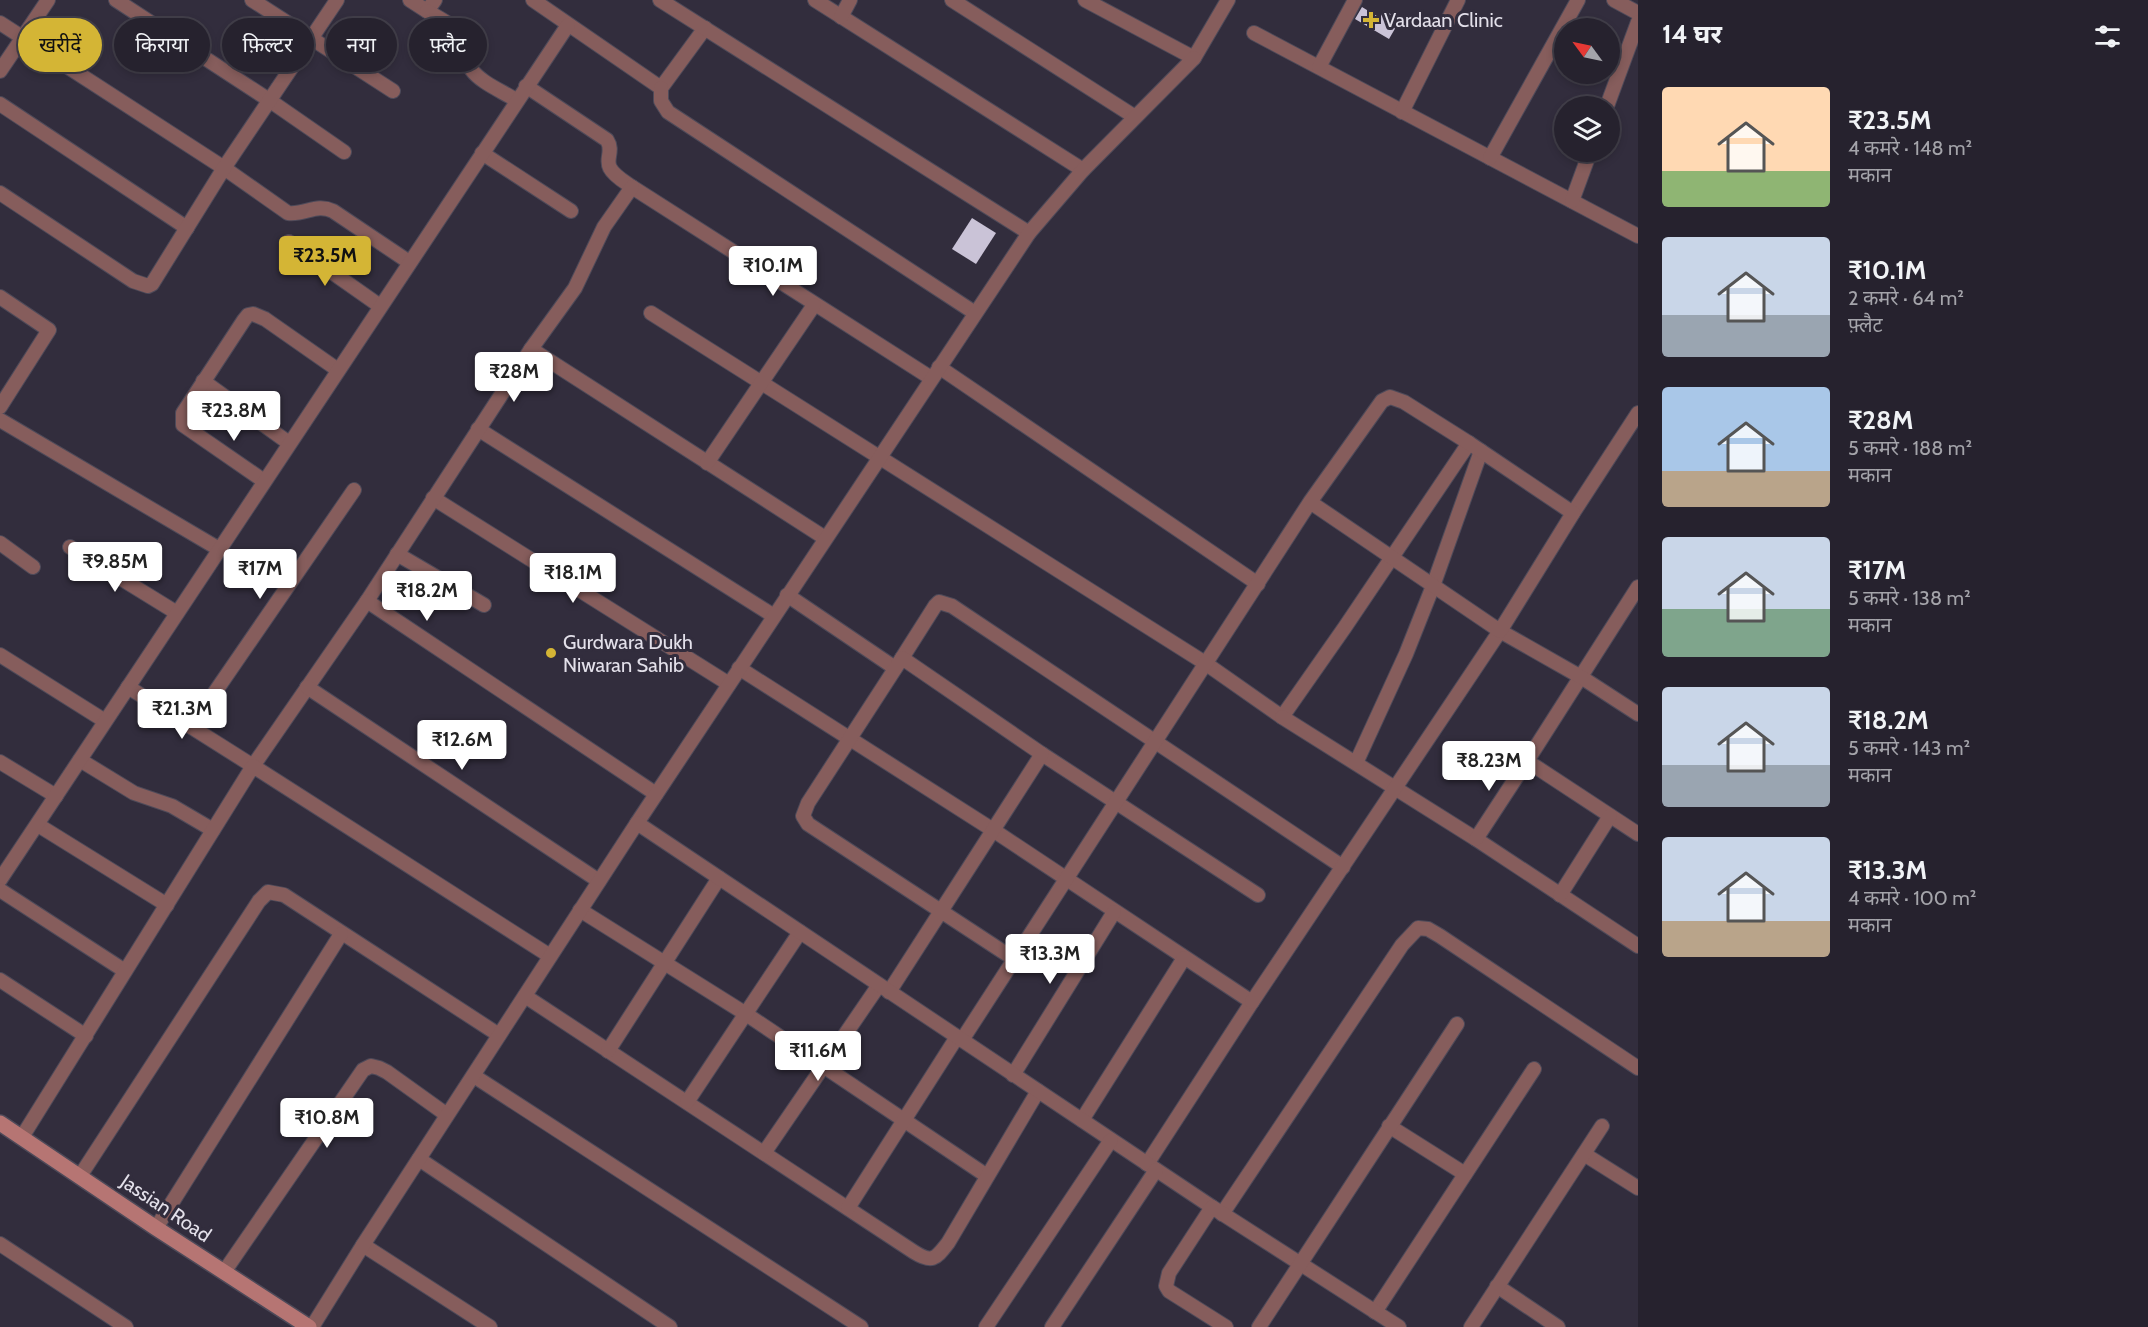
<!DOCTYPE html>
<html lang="hi">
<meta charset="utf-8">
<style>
body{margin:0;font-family:Cabin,"Noto Sans Devanagari",sans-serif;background:#2e2a36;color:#f1f3f6;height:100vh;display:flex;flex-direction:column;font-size:22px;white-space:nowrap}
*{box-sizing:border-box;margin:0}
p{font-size:20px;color:#a4a4aa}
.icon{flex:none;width:33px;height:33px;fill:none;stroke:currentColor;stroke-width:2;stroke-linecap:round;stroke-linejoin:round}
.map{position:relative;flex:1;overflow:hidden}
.details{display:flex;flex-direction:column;background:#26222e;width:510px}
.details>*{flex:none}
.banner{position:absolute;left:18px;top:18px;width:570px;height:54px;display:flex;gap:12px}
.needle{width:39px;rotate:303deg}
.buttons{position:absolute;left:1554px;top:18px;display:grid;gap:12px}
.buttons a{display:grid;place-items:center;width:66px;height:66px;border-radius:50%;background:#26222e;box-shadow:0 3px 9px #0003,0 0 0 2px #423f4a;font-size:30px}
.price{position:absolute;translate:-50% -51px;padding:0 14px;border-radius:6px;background:#fff;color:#222;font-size:20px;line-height:39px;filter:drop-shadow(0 2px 3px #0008)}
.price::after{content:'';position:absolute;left:50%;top:36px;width:18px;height:14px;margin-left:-9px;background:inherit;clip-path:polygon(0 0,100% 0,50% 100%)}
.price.on{background:#d4b535;color:#111}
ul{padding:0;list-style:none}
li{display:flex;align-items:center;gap:18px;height:150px;padding:0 24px}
li span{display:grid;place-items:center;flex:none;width:168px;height:120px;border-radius:6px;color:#555}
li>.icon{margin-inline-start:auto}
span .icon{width:72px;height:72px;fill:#fffc;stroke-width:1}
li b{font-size:26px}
h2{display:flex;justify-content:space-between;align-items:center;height:72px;padding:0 24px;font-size:26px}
.tag{padding:0 21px;border-radius:27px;background:#26222e;box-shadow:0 3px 9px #0003,0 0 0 2px #423f4a;font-size:21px;line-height:54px}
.tag.on{background:#d4b535;color:#111}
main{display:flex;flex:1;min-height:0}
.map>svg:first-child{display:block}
.building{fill:#cac3d7}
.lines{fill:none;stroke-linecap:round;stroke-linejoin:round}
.street-casing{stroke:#4e4a59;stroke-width:16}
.secondary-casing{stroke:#4e4a59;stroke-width:18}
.street{stroke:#865d5c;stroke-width:14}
.secondary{stroke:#b67573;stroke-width:15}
.poi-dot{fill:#d4b535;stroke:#322d3d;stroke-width:2}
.labels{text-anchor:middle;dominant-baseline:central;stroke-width:6;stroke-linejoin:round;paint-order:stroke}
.poi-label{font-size:20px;fill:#e3e0ea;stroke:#322d3d;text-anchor:start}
.street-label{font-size:20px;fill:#e3e0ea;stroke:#322d3d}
</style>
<main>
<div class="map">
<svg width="1638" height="1327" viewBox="0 0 1638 1327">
<rect width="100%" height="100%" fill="#322d3d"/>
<!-- building -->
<g class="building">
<polygon points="1362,7 1380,18 1384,10 1400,20 1389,39 1355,19"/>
<polygon points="972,218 996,233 976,264 952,249"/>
</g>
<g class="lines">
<defs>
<g id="street">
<polyline points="116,0 269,100 344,152"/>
<polyline points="252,0 393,91"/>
<polyline points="410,0 427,11 435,0"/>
<polyline points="533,0 661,88 705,28"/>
<polyline points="660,0 1029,233"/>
<polyline points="815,0 1083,170"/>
<polyline points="952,0 1135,117"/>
<polyline points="1085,0 1194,58 1228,0"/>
<polyline points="1614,0 1638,13"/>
<path d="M427,11C437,17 464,31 468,42C471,51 464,60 471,69C481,83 502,91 516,100"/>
<polyline points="841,17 850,0"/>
<path d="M0,23L224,168L288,213C306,215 316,203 333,211L409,262"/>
<polyline points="1254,33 1638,236"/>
<polyline points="1319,67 1355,0"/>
<polyline points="0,71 48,0"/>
<path d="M526,86L607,140C614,151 605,159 610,168C614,176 625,182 632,187L931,378"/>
<polyline points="661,88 661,101 668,112 975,313"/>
<polyline points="0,104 187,228"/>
<polyline points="1607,106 1638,22"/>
<polyline points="1402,112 1458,0"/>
<polyline points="482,153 571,211"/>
<polyline points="1490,158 1578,0"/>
<polyline points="0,193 133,281 148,286 152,284 224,168 337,0"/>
<polyline points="1572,201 1590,152"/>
<polyline points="289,242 380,306"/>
<polyline points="0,297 49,330 0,407"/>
<polyline points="651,313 1205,663 1282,717 1345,627 1469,443"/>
<polyline points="531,349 825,538"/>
<polyline points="939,367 1258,584"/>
<polyline points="203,381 289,443"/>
<polyline points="0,420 219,549"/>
<polyline points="478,429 774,616"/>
<polyline points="707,463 814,305"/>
<polyline points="264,481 183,425 183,413 244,320 248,315 253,314 265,319 338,370"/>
<polyline points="433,498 729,684"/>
<polyline points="1573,513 1638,413"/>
<polyline points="0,543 33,567"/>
<polyline points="70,547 177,613"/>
<polyline points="397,554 484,605"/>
<polyline points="1638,587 1527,761 1638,834"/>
<polyline points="787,595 895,668"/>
<polyline points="367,601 531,349 575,288 604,227 632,187"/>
<polyline points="0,655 105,721"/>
<polyline points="902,658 935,606 939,602 952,606 1343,867"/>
<polyline points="739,668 993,830 1252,1002 1147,1164"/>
<polyline points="128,687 253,766 367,601 656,794"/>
<polyline points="307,687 599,881"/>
<polyline points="1282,717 1476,839 1638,946"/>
<polyline points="191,727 354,490"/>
<polyline points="1042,754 1258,895"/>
<polyline points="80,760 134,793 172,806 213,830"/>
<polyline points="0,762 56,796"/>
<polyline points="1356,763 1406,654 1433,586 1481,451"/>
<polyline points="637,823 1029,233 1083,170 1194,58"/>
<polyline points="38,825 167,905"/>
<polyline points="1476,839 1527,761"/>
<polyline points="0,880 568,25"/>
<polyline points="0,890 125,971"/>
<polyline points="1560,895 1610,816"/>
<polyline points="580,910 746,1014 987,1176"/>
<polyline points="0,980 86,1036"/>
<path d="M889,992C940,912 991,833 1042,754L902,658L808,803L803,816L808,824L1014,959"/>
<path d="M525,996L914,1252C933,1264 936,1258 948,1243L1038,1091"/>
<polyline points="1252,1002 1500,631 1581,677 1638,714"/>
<polyline points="962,1040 1310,502 1382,401 1390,397 1404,402 1469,443 1573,513 1500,631 1310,502"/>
<polyline points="608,1051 719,878"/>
<polyline points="1013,1075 1114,912"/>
<polyline points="474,1076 861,1327"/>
<polyline points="687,1102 800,932"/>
<polyline points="1082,1120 1184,958"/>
<polyline points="1389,1126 1465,1174"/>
<polyline points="22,1137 253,766 550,956"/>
<polyline points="764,1153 879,985"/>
<polyline points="1584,1154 1638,1188"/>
<polyline points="419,1159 670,1327"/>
<polyline points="80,1176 259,901 268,892 284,895 499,1035"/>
<polyline points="848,1208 957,1037"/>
<polyline points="1222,1214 1402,945 1418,928 1428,929 1440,936 1638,1068"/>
<polyline points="156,1228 341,934"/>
<polyline points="0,1244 126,1327"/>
<polyline points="363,1245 490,1327"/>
<polyline points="224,1272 363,1070 371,1066 379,1068 387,1072 447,1115"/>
<polyline points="1497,1286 1558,1327"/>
<polyline points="1375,1312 1534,1069"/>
<polyline points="312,1327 363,1245 637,823 1212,1207"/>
<polyline points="986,1327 1111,1140"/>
<polyline points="1052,1327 1156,1170"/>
<polyline points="1226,1327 1169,1291 1166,1286 1169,1273 1212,1207 1399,1327"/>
<polyline points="1259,1327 1457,1024"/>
<polyline points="1471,1327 1602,1126"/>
</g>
<polyline id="secondary" points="0,1123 156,1228 309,1327"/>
</defs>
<!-- street casing -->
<use href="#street" class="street-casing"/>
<!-- secondary casing -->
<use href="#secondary" class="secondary-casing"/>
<!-- street -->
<use href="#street" class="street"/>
<!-- secondary -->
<use href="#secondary" class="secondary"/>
</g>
<!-- markers -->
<g class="poi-dot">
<path d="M1368 11h6v6h6v6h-6v6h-6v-6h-6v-6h6z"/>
<circle cx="551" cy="653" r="6"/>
</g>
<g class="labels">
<!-- poi labels -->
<g class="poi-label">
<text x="1384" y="20">Vardaan Clinic</text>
<text x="563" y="642">Gurdwara Dukh<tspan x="563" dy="23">Niwaran Sahib</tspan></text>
</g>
<!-- street labels -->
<g class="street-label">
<text transform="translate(166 1208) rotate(34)">Jassian Road</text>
</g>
</g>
</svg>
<div class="buttons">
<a><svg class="needle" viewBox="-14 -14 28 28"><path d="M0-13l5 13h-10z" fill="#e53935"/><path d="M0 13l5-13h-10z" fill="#a4a4aa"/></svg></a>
<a><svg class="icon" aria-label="layers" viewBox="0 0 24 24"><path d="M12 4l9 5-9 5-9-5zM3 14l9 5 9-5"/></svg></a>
</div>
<b class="price on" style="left:325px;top:287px">₹23.5M</b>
<b class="price" style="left:773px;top:297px">₹10.1M</b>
<b class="price" style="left:514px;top:403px">₹28M</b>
<b class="price" style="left:234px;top:442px">₹23.8M</b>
<b class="price" style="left:115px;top:593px">₹9.85M</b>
<b class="price" style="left:260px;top:600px">₹17M</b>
<b class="price" style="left:573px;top:604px">₹18.1M</b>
<b class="price" style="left:427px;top:622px">₹18.2M</b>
<b class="price" style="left:182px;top:740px">₹21.3M</b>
<b class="price" style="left:462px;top:771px">₹12.6M</b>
<b class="price" style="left:1489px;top:792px">₹8.23M</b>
<b class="price" style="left:1050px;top:985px">₹13.3M</b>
<b class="price" style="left:818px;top:1082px">₹11.6M</b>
<b class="price" style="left:327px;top:1149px">₹10.8M</b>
<div class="banner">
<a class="tag on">खरीदें</a>
<a class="tag">किराया</a>
<a class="tag">फ़िल्टर</a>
<a class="tag">नया</a>
<a class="tag">फ़्लैट</a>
</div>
</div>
<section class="details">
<h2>14 घर<svg class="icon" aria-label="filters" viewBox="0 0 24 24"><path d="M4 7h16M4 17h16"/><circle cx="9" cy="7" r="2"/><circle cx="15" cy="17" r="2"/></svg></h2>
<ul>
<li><span style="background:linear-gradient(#ffd9b3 70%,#8fb573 0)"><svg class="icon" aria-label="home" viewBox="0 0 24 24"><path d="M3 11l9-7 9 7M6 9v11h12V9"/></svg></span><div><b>₹23.5M</b><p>4 कमरे · 148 m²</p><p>मकान</p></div></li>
<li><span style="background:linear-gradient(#c9d6e8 65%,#9aa5b1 0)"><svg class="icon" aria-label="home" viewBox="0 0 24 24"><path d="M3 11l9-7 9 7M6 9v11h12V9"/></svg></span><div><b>₹10.1M</b><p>2 कमरे · 64 m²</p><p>फ़्लैट</p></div></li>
<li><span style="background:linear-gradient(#a9c7e8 70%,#b9a48a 0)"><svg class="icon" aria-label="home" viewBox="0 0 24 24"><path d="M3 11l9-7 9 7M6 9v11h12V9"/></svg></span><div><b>₹28M</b><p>5 कमरे · 188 m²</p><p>मकान</p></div></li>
<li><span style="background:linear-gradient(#c9d6e8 60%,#7fa58c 0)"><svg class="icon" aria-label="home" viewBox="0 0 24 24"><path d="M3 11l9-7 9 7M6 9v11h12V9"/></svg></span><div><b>₹17M</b><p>5 कमरे · 138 m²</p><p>मकान</p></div></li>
<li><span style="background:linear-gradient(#c9d6e8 65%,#9aa5b1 0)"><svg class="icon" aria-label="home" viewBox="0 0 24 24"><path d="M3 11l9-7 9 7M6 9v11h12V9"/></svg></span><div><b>₹18.2M</b><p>5 कमरे · 143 m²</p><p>मकान</p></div></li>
<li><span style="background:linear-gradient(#c9d6e8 70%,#b9a48a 0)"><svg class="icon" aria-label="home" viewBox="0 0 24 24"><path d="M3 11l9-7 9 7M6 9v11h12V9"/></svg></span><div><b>₹13.3M</b><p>4 कमरे · 100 m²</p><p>मकान</p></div></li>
</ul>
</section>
</main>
